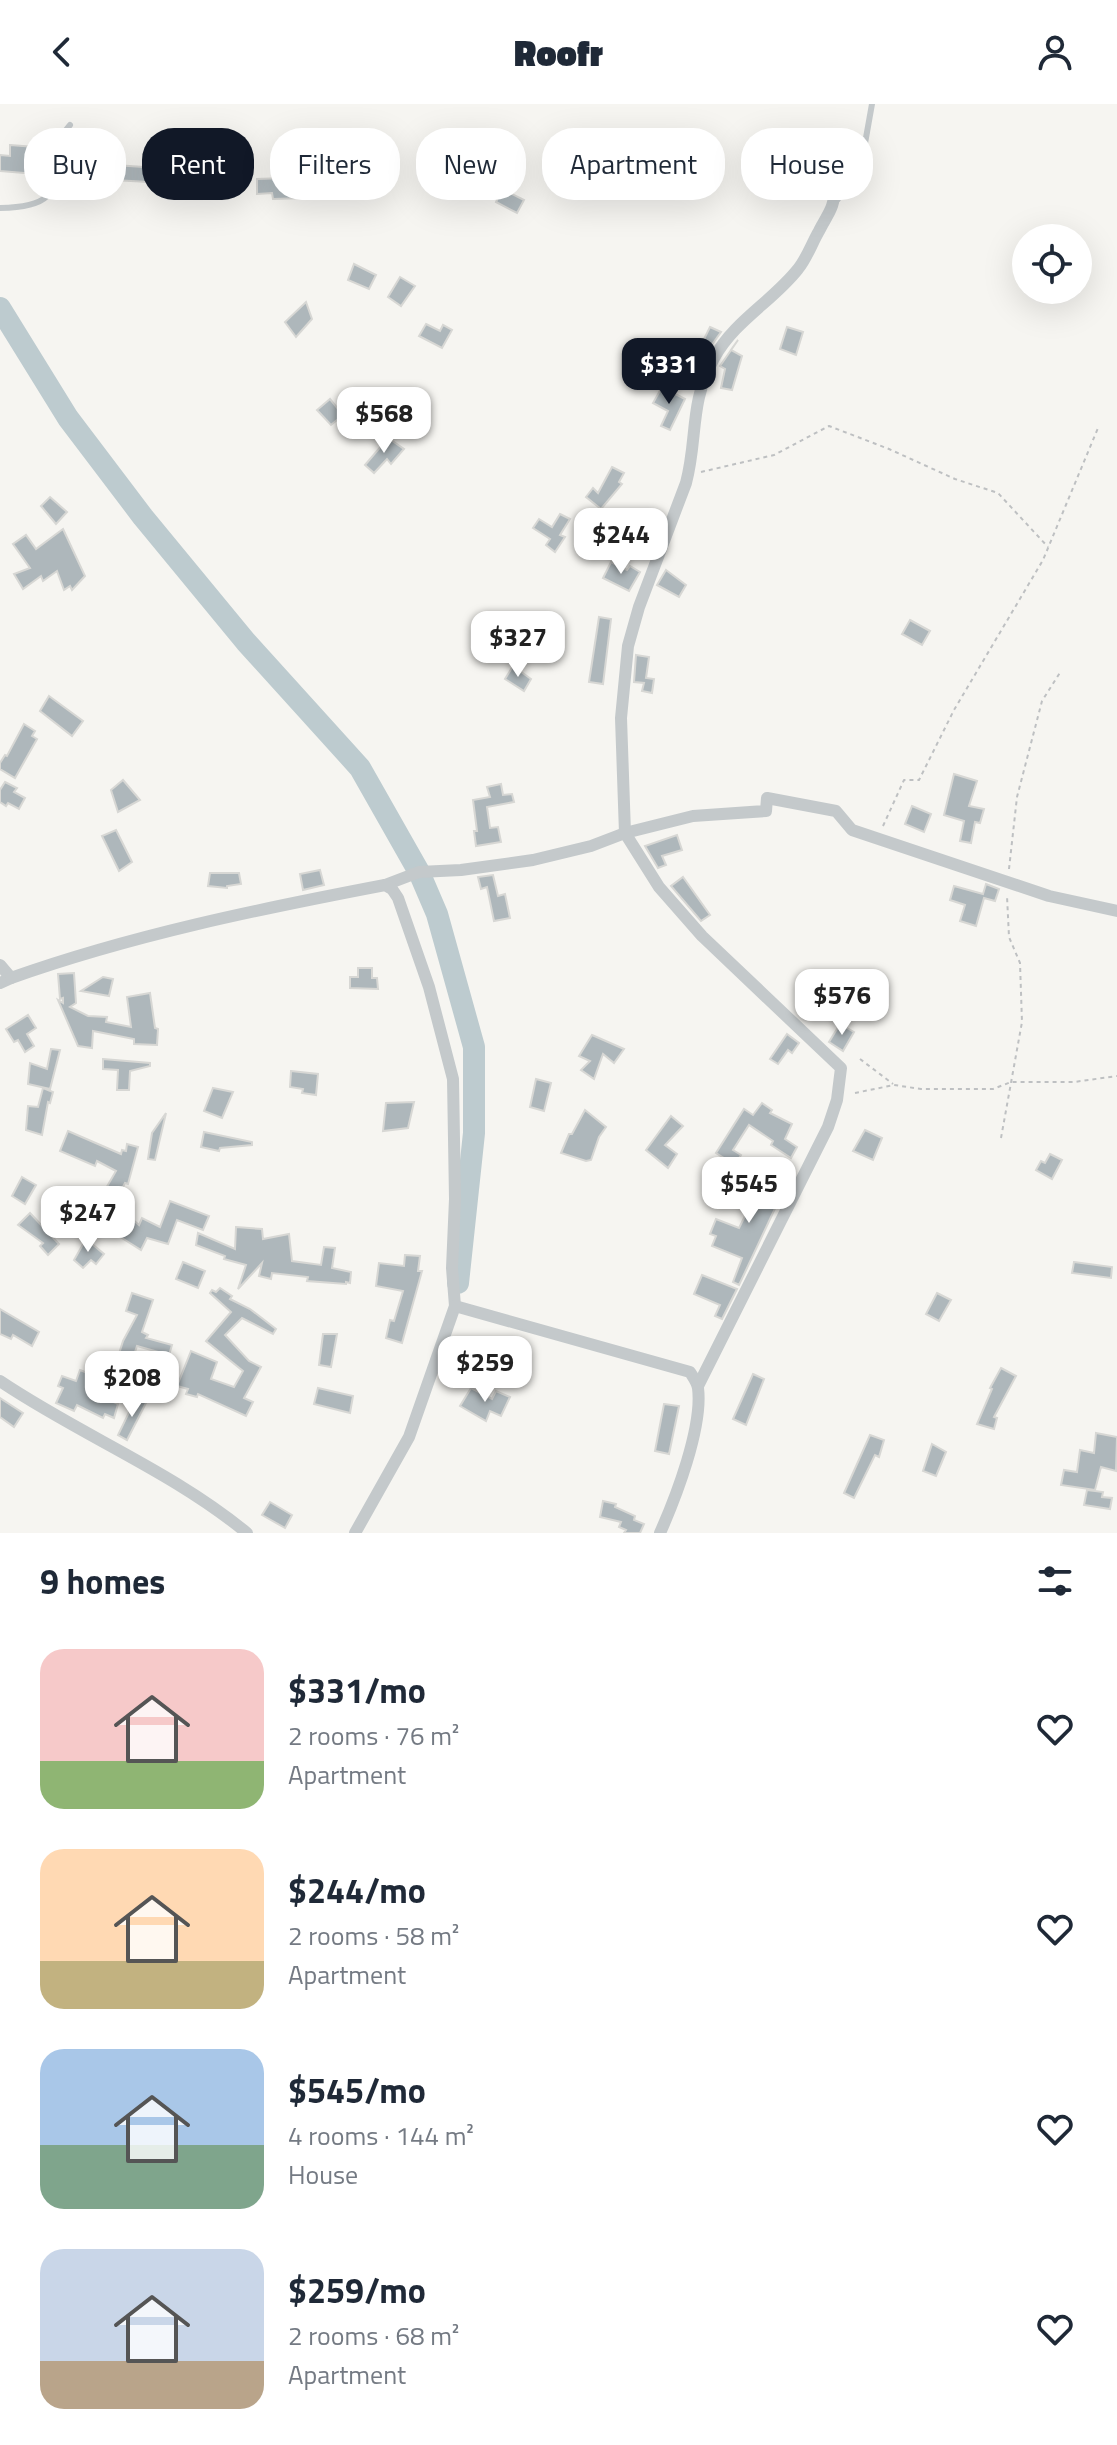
<!DOCTYPE html>
<meta charset="utf-8">
<style>
body{margin:0;font-family:"Titillium Web",sans-serif;background:#f6f6f7;color:#1f2937;height:100vh;display:flex;flex-direction:column;font-size:30px;white-space:nowrap}
*{box-sizing:border-box;margin:0}
p{font-size:26px;color:#747a83}
.icon{flex:none;width:44px;height:44px;fill:none;stroke:currentColor;stroke-width:2;stroke-linecap:round;stroke-linejoin:round}
.map{position:relative;height:1429px;overflow:hidden}
.side{display:flex;flex-direction:column;background:#fff;flex:1}
.side>*{flex:none}
.hud{position:absolute;left:24px;top:24px;width:1070px;height:72px;display:flex;gap:16px}
.controls{position:absolute;left:1012px;top:120px;display:grid;gap:16px}
.controls a{display:grid;place-items:center;width:80px;height:80px;border-radius:50%;background:#fff;box-shadow:0 8px 32px #0002;font-size:40px}
.price{position:absolute;translate:-50% -68px;padding:0 18px;border-radius:16px;background:#fff;color:#222;font-size:26px;line-height:52px;filter:drop-shadow(0 2px 4px #0008)}
.price::after{content:'';position:absolute;left:50%;top:48px;width:24px;height:18px;margin-left:-12px;background:inherit;clip-path:polygon(0 0,100% 0,50% 100%)}
.price.active{background:#111827;color:#fff}
ul{padding:0;list-style:none}
li{display:flex;align-items:center;gap:24px;height:200px;padding:0 40px}
li span{display:grid;place-items:center;flex:none;width:224px;height:160px;border-radius:24px;color:#555}
li>.icon{margin-inline-start:auto}
span .icon{width:96px;height:96px;fill:#fffc;stroke-width:1}
li b{font-size:34px}
h2{display:flex;justify-content:space-between;align-items:center;height:96px;padding:0 40px;font-size:34px}
.pill{padding:0 28px;border-radius:32px;background:#fff;box-shadow:0 8px 32px #0002;font-size:28px;line-height:72px}
.pill.active{background:#111827;color:#fff}
header{display:flex;justify-content:space-between;align-items:center;height:104px;padding:0 40px;background:#fff;font-size:36px;font-weight:800}
.map>svg:first-child{display:block}
.lines{fill:none;stroke-linecap:round;stroke-linejoin:round}
.river{stroke:#bdcbcf;stroke-width:22}
.building{fill:#aeb7bb;stroke:#d7d7d4;stroke-width:2}
.path{stroke:#bec0c2;stroke-width:2;stroke-dasharray:4 4;stroke-linecap:butt}
.lane{stroke:#c4c9cb;stroke-width:6}
.street{stroke:#c4c9cb;stroke-width:12}
</style>
<header><svg class="icon" aria-label="back" viewBox="0 0 24 24"><path d="M15 5l-7 7 7 7"/></svg>Roofr<svg class="icon" aria-label="person" viewBox="0 0 24 24"><circle cx="12" cy="8" r="4"/><path d="M4 21q1-7 8-7t8 7"/></svg></header>
<div class="map">
<svg width="1117" height="1429" viewBox="0 0 1117 1429">
<rect width="100%" height="100%" fill="#f6f5f1"/>
<g class="lines">
<!-- river -->
<polyline class="river" points="0,204 68,314 143,413 246,538 360,664 419,768 437,810 474,943 474,1029 458,1179"/>
</g>
<!-- building -->
<g class="building">
<polygon points="10,41 48,44 48,71 0,67 0,51 10,52"/>
<polygon points="62,51 83,52 83,56 114,58 114,61 236,69 235,83 62,73"/>
<polygon points="285,70 303,70 304,94 273,95 272,89 257,90 257,75 285,74"/>
<polygon points="502,85 524,96 517,109 496,98"/>
<polygon points="354,160 376,171 369,185 348,176"/>
<polygon points="400,173 415,182 401,202 388,193"/>
<polygon points="306,198 312,215 296,233 285,218"/>
<polygon points="426,220 440,227 443,221 452,226 442,244 419,232"/>
<polygon points="710,223 721,228 706,249 697,270 689,265 695,244 699,245"/>
<polygon points="787,223 803,228 796,251 780,245"/>
<polygon points="738,236 731,246 742,252 732,286 721,284 725,265 720,262"/>
<polygon points="662,283 685,295 670,326 661,322 668,307 653,299"/>
<polygon points="330,295 343,311 331,321 317,306"/>
<polygon points="388,334 404,345 391,360 387,355 374,369 365,361"/>
<polygon points="612,363 624,369 619,378 622,380 601,405 586,393 593,384 598,389"/>
<polygon points="50,393 67,408 56,420 41,402"/>
<polygon points="560,410 570,415 560,431 565,433 555,448 546,441 550,435 533,424 539,415 552,423"/>
<polygon points="63,425 85,472 72,486 70,482 64,486 57,467 43,477 41,472 23,485 14,470 30,464 13,440 26,431 36,445"/>
<polygon points="611,458 627,466 630,462 640,468 629,487 603,474"/>
<polygon points="666,466 686,481 679,493 657,481"/>
<polygon points="599,513 611,515 603,580 589,578"/>
<polygon points="910,516 930,527 922,541 902,530"/>
<polygon points="537,517 549,526 536,545 524,536"/>
<polygon points="636,551 649,553 646,574 654,575 652,589 642,587 644,579 634,578"/>
<polygon points="513,562 531,575 524,587 505,575"/>
<polygon points="49,592 83,617 72,632 40,607"/>
<polygon points="24,620 35,627 32,632 37,635 15,674 0,665 0,659 5,651 7,652"/>
<polygon points="954,670 977,677 969,702 984,705 980,719 975,718 971,739 960,737 964,717 944,711"/>
<polygon points="123,676 140,696 118,708 111,686"/>
<polygon points="5,678 17,684 14,688 25,694 19,705 8,699 6,702 0,698 0,686"/>
<polygon points="501,680 503,691 512,690 514,698 487,703 490,724 498,723 501,738 476,742 474,727 477,727 473,696 490,693 487,683"/>
<polygon points="912,702 931,710 924,728 905,720"/>
<polygon points="116,726 132,758 119,767 102,732"/>
<polygon points="677,731 682,746 662,752 666,761 658,764 645,742"/>
<polygon points="320,766 324,781 303,786 300,770"/>
<polygon points="210,769 239,769 241,780 227,782 227,784 208,782"/>
<polygon points="493,771 498,792 505,790 510,814 494,817 487,783 481,785 478,773"/>
<polygon points="683,773 710,811 701,817 671,782"/>
<polygon points="986,780 999,785 995,797 984,794 976,822 960,817 965,801 950,796 954,782 983,790"/>
<polygon points="358,864 372,864 372,874 377,874 378,885 350,884 350,873 358,873"/>
<polygon points="74,869 76,899 70,903 88,912 107,913 106,918 131,923 127,893 150,889 155,924 158,925 157,941 134,940 134,935 93,927 92,944 78,942 58,896 63,899 63,894 60,895 58,870"/>
<polygon points="103,873 113,875 109,892 81,887"/>
<polygon points="28,911 36,924 27,930 34,942 25,948 18,936 14,938 6,925"/>
<polygon points="840,920 854,928 843,947 829,938"/>
<polygon points="787,930 799,939 792,949 788,946 778,960 770,955"/>
<polygon points="592,931 624,945 614,959 603,950 594,975 581,966 590,957 579,952"/>
<polygon points="51,945 60,946 50,985 28,980 30,959 47,965"/>
<polygon points="103,955 150,959 150,962 130,967 129,986 117,986 118,966 103,965"/>
<polygon points="291,967 318,970 316,991 302,989 303,985 290,983"/>
<polygon points="536,975 551,979 544,1007 530,1003"/>
<polygon points="43,984 53,988 50,999 48,998 42,1031 26,1026 28,1002 38,1003"/>
<polygon points="213,984 233,988 222,1014 204,1007"/>
<polygon points="414,998 408,1024 383,1027 386,999"/>
<polygon points="762,999 772,1006 770,1009 792,1020 785,1035 797,1043 791,1054 771,1041 773,1037 749,1021 733,1046 741,1051 735,1061 716,1049 744,1005 753,1011"/>
<polygon points="585,1006 606,1023 599,1033 591,1056 586,1057 561,1049 569,1030 572,1030"/>
<polygon points="166,1009 155,1056 148,1055 152,1029"/>
<polygon points="671,1012 683,1022 665,1041 677,1050 668,1064 646,1046"/>
<polygon points="865,1026 882,1034 873,1056 853,1047"/>
<polygon points="68,1027 121,1050 122,1046 126,1047 127,1040 138,1043 128,1080 125,1079 117,1094 105,1086 116,1067 97,1057 95,1062 60,1047"/>
<polygon points="204,1028 252,1038 252,1041 220,1044 219,1047 201,1043"/>
<polygon points="1050,1050 1062,1056 1052,1075 1036,1066 1041,1057 1045,1059"/>
<polygon points="766,1070 787,1079 739,1181 733,1178 742,1154 712,1142 716,1132 710,1130 716,1115 739,1124"/>
<polygon points="22,1073 36,1081 25,1100 12,1092"/>
<polygon points="170,1097 209,1112 203,1126 177,1116 168,1140 147,1134 141,1146 114,1129 112,1132 101,1125 116,1101 139,1121 142,1114 160,1123"/>
<polygon points="30,1109 59,1140 48,1151 40,1142 43,1139 18,1121"/>
<polygon points="236,1123 262,1125 263,1135 289,1130 292,1157 321,1161 324,1143 335,1144 332,1164 351,1168 350,1179 346,1178 346,1180 307,1177 308,1173 272,1169 271,1175 259,1172 262,1159 238,1185 246,1161 224,1155 225,1152 196,1141 198,1129 235,1145"/>
<polygon points="86,1135 104,1150 96,1160 91,1156 83,1164 74,1156"/>
<polygon points="405,1151 420,1152 418,1167 422,1167 402,1239 386,1234 390,1216 394,1217 403,1187 376,1182 379,1159 404,1162"/>
<polygon points="183,1158 205,1167 198,1184 176,1175"/>
<polygon points="1074,1158 1112,1163 1111,1174 1072,1169"/>
<polygon points="702,1171 737,1185 722,1215 715,1212 720,1201 694,1190"/>
<polygon points="220,1184 232,1192 230,1195 250,1205 276,1225 273,1230 242,1214 225,1231 249,1257 261,1263 244,1294 253,1298 246,1312 198,1290 197,1293 186,1290 188,1285 177,1282 191,1247 217,1258 211,1275 234,1283 243,1267 206,1237 231,1208 210,1189 212,1186 216,1188"/>
<polygon points="132,1189 153,1196 142,1228 148,1231 146,1234 172,1241 169,1251 137,1242 132,1257 118,1253 123,1237 137,1211 126,1207"/>
<polygon points="937,1189 951,1196 939,1217 926,1210"/>
<polygon points="0,1205 39,1228 32,1242 13,1231 11,1235 0,1230"/>
<polygon points="323,1230 337,1230 331,1263 319,1261"/>
<polygon points="481,1237 496,1242 488,1262 473,1256"/>
<polygon points="1001,1264 1016,1272 994,1313 997,1314 994,1325 977,1320 992,1285 990,1284"/>
<polygon points="80,1266 98,1273 92,1288 118,1300 114,1314 105,1310 103,1314 77,1301 74,1307 56,1299 63,1284 58,1282 62,1272 76,1277"/>
<polygon points="753,1270 764,1275 746,1321 733,1315"/>
<polygon points="318,1284 353,1292 350,1309 314,1300"/>
<polygon points="471,1284 492,1295 496,1287 510,1293 501,1312 490,1307 486,1317 460,1302"/>
<polygon points="0,1294 23,1309 14,1323 0,1313"/>
<polygon points="139,1295 146,1299 127,1336 118,1331 133,1300 135,1301"/>
<polygon points="664,1300 679,1302 669,1350 655,1347"/>
<polygon points="1096,1329 1117,1333 1116,1367 1101,1363 1095,1386 1061,1381 1064,1366 1077,1368 1080,1346 1094,1349"/>
<polygon points="870,1331 884,1336 879,1353 875,1351 854,1394 844,1389"/>
<polygon points="932,1340 946,1348 936,1372 923,1367"/>
<polygon points="1087,1386 1103,1388 1102,1393 1112,1394 1110,1405 1084,1401"/>
<polygon points="603,1397 616,1400 615,1403 635,1412 634,1416 644,1420 640,1429 624,1429 626,1426 619,1423 621,1418 600,1413"/>
<polygon points="270,1398 292,1411 285,1424 262,1411"/>
</g>
<g class="lines">
<!-- path -->
<g class="path">
<polyline points="701,368 774,351 829,322 889,345 955,375 998,389 1048,443"/>
<polyline points="883,722 904,676 919,676 954,606 1043,456 1098,324"/>
<polyline points="1009,765 1017,693 1042,597 1061,567"/>
<polyline points="860,955 893,980"/>
<polyline points="855,989 894,981 921,985 993,985 1011,978 1074,978 1117,972"/>
<polyline points="1001,1034 1022,918 1020,859 1009,833 1007,792"/>
</g>
<!-- lane -->
<g class="lane">
<polyline points="838,95 864,45 872,0"/>
<path d="M0,104C86,102 34,61 70,21"/>
</g>
<!-- street -->
<g class="street">
<polyline points="385,781 419,768 461,766 533,756 591,742 625,729 693,712 766,707 767,694 836,707 852,726 1049,792 1117,807"/>
<polyline points="0,861 11,874 0,879"/>
<path d="M11,874C132,831 259,805 385,781L392,785L398,794L429,883L453,975L455,1095L452,1164L455,1202L409,1333L355,1429"/>
<path d="M455,1202L690,1268C693,1273 697,1278 698,1284C703,1323 676,1393 660,1429"/>
<path d="M0,1277C80,1331 172,1367 247,1429"/>
<path d="M698,1282L828,1023L837,996L841,964L702,832L659,783L625,729L621,614L628,542L639,503L686,379C698,334 689,299 714,254C734,217 773,197 798,165C807,154 812,139 819,127C829,107 834,106 835,82"/>
</g>
</g>
</svg>
<div class="controls">
<a><svg class="icon" aria-label="locate" viewBox="0 0 24 24"><circle cx="12" cy="12" r="6"/><path d="M12 2v4M12 18v4M2 12h4M18 12h4"/></svg></a>
</div>
<b class="price active" style="left:669px;top:302px">$331</b>
<b class="price" style="left:384px;top:351px">$568</b>
<b class="price" style="left:621px;top:472px">$244</b>
<b class="price" style="left:518px;top:575px">$327</b>
<b class="price" style="left:842px;top:933px">$576</b>
<b class="price" style="left:749px;top:1121px">$545</b>
<b class="price" style="left:88px;top:1150px">$247</b>
<b class="price" style="left:485px;top:1300px">$259</b>
<b class="price" style="left:132px;top:1315px">$208</b>
<div class="hud">
<a class="pill">Buy</a>
<a class="pill active">Rent</a>
<a class="pill">Filters</a>
<a class="pill">New</a>
<a class="pill">Apartment</a>
<a class="pill">House</a>
</div>
</div>
<section class="side">
<h2>9 homes<svg class="icon" aria-label="filters" viewBox="0 0 24 24"><path d="M4 7h16M4 17h16"/><circle cx="9" cy="7" r="2"/><circle cx="15" cy="17" r="2"/></svg></h2>
<ul>
<li><span style="background:linear-gradient(#f6c9c9 70%,#8fb573 0)"><svg class="icon" aria-label="home" viewBox="0 0 24 24"><path d="M3 11l9-7 9 7M6 9v11h12V9"/></svg></span><div><b>$331/mo</b><p>2 rooms · 76 m²</p><p>Apartment</p></div><svg class="icon" aria-label="heart" viewBox="0 0 24 24"><path d="M12 20l-8-8c-3-5 5-10 8-4 3-6 11-1 8 4z"/></svg></li>
<li><span style="background:linear-gradient(#ffd9b3 70%,#c2b280 0)"><svg class="icon" aria-label="home" viewBox="0 0 24 24"><path d="M3 11l9-7 9 7M6 9v11h12V9"/></svg></span><div><b>$244/mo</b><p>2 rooms · 58 m²</p><p>Apartment</p></div><svg class="icon" aria-label="heart" viewBox="0 0 24 24"><path d="M12 20l-8-8c-3-5 5-10 8-4 3-6 11-1 8 4z"/></svg></li>
<li><span style="background:linear-gradient(#a9c7e8 60%,#7fa58c 0)"><svg class="icon" aria-label="home" viewBox="0 0 24 24"><path d="M3 11l9-7 9 7M6 9v11h12V9"/></svg></span><div><b>$545/mo</b><p>4 rooms · 144 m²</p><p>House</p></div><svg class="icon" aria-label="heart" viewBox="0 0 24 24"><path d="M12 20l-8-8c-3-5 5-10 8-4 3-6 11-1 8 4z"/></svg></li>
<li><span style="background:linear-gradient(#c9d6e8 70%,#b9a48a 0)"><svg class="icon" aria-label="home" viewBox="0 0 24 24"><path d="M3 11l9-7 9 7M6 9v11h12V9"/></svg></span><div><b>$259/mo</b><p>2 rooms · 68 m²</p><p>Apartment</p></div><svg class="icon" aria-label="heart" viewBox="0 0 24 24"><path d="M12 20l-8-8c-3-5 5-10 8-4 3-6 11-1 8 4z"/></svg></li>
</ul>
</section>
